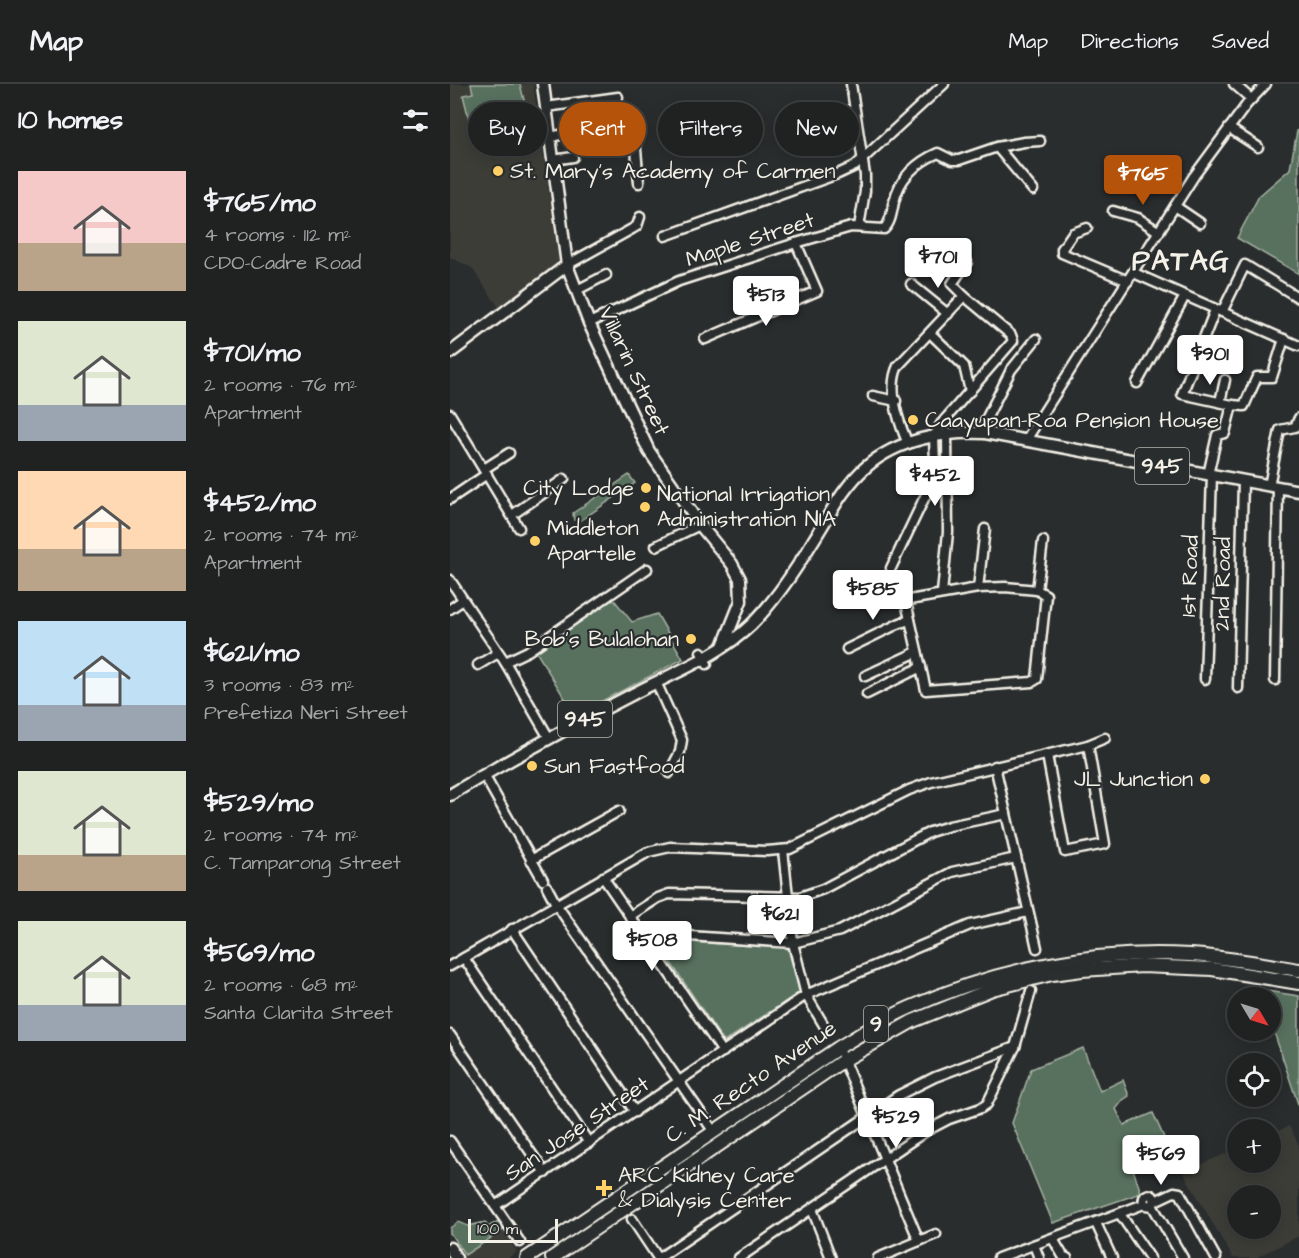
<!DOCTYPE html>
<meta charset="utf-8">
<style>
body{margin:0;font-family:"Architects Daughter",sans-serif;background:#282a2a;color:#f1f3f6;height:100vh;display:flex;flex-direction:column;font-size:22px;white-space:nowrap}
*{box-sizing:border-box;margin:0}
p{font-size:20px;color:#a2a4a5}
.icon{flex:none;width:33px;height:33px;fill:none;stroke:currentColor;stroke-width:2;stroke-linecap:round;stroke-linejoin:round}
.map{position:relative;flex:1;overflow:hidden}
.details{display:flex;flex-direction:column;background:#202222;width:450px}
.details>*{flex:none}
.hud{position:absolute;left:18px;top:18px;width:570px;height:54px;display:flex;gap:12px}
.needle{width:39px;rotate:128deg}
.fabs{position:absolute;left:777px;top:903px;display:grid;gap:12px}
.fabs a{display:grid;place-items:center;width:54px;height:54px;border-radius:50%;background:#202222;box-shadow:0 3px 15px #0003,0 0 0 2px #3d3f40;font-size:30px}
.scale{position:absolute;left:18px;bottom:15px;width:90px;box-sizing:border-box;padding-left:6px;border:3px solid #f4f1e8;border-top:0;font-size:16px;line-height:21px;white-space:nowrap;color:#f4f1e8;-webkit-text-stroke:4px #2a2d2e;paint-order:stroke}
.price{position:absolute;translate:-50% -51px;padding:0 14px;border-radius:6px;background:#fff;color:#222;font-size:20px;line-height:39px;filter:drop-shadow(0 2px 3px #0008)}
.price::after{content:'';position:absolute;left:50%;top:36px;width:18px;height:14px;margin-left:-9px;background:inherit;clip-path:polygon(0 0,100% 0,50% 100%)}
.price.on{background:#b45309;color:#fff}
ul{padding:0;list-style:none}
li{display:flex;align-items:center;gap:18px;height:150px;padding:0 18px}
li span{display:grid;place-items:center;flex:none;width:168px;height:120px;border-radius:0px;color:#555}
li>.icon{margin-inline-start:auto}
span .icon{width:72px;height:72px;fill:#fffc;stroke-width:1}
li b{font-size:26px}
h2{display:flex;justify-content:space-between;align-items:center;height:72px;padding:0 18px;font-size:26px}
.pill{padding:0 21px;border-radius:27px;background:#202222;box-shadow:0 3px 15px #0003,0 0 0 2px #3d3f40;font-size:21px;line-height:54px}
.pill.on{background:#b45309;color:#fff}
header{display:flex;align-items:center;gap:36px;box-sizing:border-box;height:84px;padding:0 30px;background:#202222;border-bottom:2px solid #3d3f40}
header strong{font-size:28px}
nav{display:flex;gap:33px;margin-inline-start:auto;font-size:21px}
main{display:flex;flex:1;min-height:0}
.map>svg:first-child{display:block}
.built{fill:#3e3d39;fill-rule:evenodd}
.green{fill:#58715e;stroke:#a6b1a3;stroke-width:1.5}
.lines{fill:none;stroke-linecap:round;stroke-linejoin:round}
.minor-casing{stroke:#f4f1e8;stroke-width:13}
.major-casing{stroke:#f4f1e8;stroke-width:15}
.highway-casing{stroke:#f4f1e8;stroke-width:16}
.minor{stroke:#2a2d2e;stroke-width:8}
.major{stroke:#2a2d2e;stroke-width:10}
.highway{stroke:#2a2d2e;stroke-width:12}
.poi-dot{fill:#ffd166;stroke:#2a2d2e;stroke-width:2}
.labels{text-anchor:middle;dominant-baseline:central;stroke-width:4.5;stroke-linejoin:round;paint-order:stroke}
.shield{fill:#2a2d2e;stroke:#b7b6b0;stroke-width:1.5}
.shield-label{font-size:21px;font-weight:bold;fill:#f4f1e8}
.poi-label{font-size:22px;fill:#f4f1e8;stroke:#2a2d2e;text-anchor:start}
.street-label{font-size:22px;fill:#f4f1e8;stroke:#2a2d2e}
.district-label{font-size:28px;font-weight:bold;letter-spacing:1.5px;fill:#f4f1e8;stroke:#2a2d2e}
</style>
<header>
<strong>Map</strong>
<nav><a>Map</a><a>Directions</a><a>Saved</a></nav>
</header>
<main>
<section class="details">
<h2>10 homes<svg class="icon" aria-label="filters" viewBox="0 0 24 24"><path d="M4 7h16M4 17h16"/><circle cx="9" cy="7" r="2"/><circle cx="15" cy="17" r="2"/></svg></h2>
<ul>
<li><span style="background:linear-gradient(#f6c9c9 60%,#b9a48a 0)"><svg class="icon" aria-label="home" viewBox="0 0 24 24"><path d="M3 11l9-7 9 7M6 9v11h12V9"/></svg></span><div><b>$765/mo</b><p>4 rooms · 112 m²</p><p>CDO-Cadre Road</p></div></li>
<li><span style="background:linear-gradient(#dfe7d0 70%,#9aa5b1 0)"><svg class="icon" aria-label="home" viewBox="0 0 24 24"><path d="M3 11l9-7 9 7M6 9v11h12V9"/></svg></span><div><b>$701/mo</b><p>2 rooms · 76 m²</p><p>Apartment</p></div></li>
<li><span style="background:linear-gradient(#ffd9b3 65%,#b9a48a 0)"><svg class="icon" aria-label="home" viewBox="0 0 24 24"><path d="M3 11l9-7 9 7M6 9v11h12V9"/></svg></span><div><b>$452/mo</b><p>2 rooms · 74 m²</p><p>Apartment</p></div></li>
<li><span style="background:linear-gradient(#bfe0f5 70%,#9aa5b1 0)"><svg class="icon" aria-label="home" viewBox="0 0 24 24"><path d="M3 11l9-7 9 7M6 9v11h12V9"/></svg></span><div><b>$621/mo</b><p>3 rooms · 83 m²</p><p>Prefetiza Neri Street</p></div></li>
<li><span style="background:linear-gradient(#dfe7d0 70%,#b9a48a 0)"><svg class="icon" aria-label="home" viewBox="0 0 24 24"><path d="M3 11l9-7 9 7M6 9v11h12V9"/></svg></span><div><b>$529/mo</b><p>2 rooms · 74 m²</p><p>C. Tamparong Street</p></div></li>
<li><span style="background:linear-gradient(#dfe7d0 70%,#9aa5b1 0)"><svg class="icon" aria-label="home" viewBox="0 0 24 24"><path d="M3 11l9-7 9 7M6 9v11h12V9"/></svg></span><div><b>$569/mo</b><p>2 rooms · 68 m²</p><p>Santa Clarita Street</p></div></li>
</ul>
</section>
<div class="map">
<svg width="849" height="1174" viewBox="0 0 849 1174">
<rect width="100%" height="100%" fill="#2a2d2e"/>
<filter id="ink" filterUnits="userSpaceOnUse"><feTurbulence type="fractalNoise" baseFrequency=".0167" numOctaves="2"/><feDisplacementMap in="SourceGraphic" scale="12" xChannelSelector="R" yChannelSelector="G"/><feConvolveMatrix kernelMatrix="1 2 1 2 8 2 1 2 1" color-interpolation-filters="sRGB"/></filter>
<g filter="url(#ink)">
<!-- built -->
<g class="built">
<polygon points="0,0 83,0 109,179 50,225 22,184 0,173"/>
<path d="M839,1042L849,1061V1152L805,1174H783L733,1088L787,1065L788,1078H820L821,1050ZM788,1112H820V1144H788Z"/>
<polygon points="53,1146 67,1168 58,1174 14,1174 13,1172"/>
</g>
<!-- green -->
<g class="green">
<polygon points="21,0 70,0 76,24 25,59 13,11 23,9"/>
<polygon points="849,46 849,190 787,154 809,112 840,85 847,47"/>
<polygon points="179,391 185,399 130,437 124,436 123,429"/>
<polygon points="161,512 182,538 207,530 233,575 125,631 85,566"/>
<polygon points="241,858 338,864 350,908 274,958 217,873 230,860"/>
<polygon points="809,906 849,912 849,1023 821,939 820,914 812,913"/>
<polygon points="633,964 650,1007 673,996 679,1012 673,1016 666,1025 674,1041 703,1029 720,1067 682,1082 691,1109 603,1139 562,1039 581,985"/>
<polygon points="50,1136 56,1144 15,1171 0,1149 0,1144 8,1138 18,1142 35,1138 38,1143"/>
</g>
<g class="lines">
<defs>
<g id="minor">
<polyline points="401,0 415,91 415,107 409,143"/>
<polyline points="784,0 801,15"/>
<polyline points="96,23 168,13"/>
<polyline points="779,44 808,63"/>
<polyline points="100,53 176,38 181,39 184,43 189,99"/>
<polyline points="547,63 583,106"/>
<polyline points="103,76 123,73"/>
<polyline points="725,122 750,139"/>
<polyline points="663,127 688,134 709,148"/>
<polyline points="637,144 623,149 612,165 612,169 678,197"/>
<polyline points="215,152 388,90 405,82 494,0"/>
<polyline points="117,181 182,145 187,142 190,133"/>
<polyline points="684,189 849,262"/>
<polyline points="461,200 498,230"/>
<polyline points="127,206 156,191"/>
<polyline points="514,212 502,200 517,178"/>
<polyline points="765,226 732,310 782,321"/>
<polyline points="772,228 795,181 849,214"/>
<path d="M139,239L229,197L346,159L401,143L434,145C441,139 442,127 444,118C449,94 467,78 488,69L502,76H509L547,63L574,58L590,57"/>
<polyline points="480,249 514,282 520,307"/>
<polyline points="255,255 367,207 346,159"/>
<polyline points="687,299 735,212"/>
<polyline points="423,312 446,317"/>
<polyline points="770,318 775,296"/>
<polyline points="0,330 69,444"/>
<polyline points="529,349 561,286 586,255"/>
<polyline points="576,356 744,92 797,20 816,0"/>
<polyline points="34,385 59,369"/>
<polyline points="758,391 767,351 775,349 782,321 794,322 807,293 822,293 834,255"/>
<polyline points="819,402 830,346 845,343 849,334"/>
<polyline points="0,415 37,390"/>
<polyline points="62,431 114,395"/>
<polyline points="206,462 250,441"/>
<path d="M441,484L482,398L485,381L484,352L491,340L563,257L561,251L514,212L448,282C437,304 449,339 458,360"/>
<polyline points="0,496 55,578 99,654"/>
<polygon points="555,503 587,506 596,511 587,595 582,598 476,606 456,518 459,516 528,504"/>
<polyline points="528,504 535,445"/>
<polyline points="587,506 593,457"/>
<polyline points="492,509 498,448 497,349"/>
<polyline points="0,525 13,516"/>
<polyline points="397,565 450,539 460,536"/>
<polyline points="251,568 257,580"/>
<polyline points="55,578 78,567 197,485"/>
<polyline points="28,581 48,569"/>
<polyline points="415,592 467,568"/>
<polyline points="755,595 762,391"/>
<polyline points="825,596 828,403"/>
<polyline points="206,598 232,656 230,668 219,689"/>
<polyline points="788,604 793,397"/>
<polyline points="417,610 471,583"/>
<polyline points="597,671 615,768 655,760 638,661"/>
<polyline points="545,682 587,864"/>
<polyline points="34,691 93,796"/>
<polyline points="333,766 343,859 356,911 375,943"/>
<polyline points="81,776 169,727"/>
<polyline points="153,793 273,968"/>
<polyline points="97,803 106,820 264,1048"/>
<polyline points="180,832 208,814 219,810 350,813 373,805 480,748 499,742 556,730"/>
<polyline points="62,845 185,1028"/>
<polyline points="206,870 230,854 239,852 343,859 390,847 502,788 566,774"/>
<polyline points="14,874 139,1059"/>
<polyline points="0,882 198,768 220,763 317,767 340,765 459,706 481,698 638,661 655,654"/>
<polyline points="0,951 95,1089"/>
<polyline points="392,972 469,1157"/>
<polyline points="0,1057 70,1158"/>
<circle cx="699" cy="1116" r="5.5"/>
<polyline points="705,1117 724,1108 730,1109 766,1174"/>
<polyline points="702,1121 733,1174"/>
<polyline points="45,1122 356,911 520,841 578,828"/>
<polyline points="362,1125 381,1174"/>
<polyline points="670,1130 700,1174"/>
<polyline points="182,1135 208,1174"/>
<polyline points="646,1139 662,1174"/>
<polyline points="603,1155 613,1172 617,1174"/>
<polyline points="584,1161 589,1174"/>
<polyline points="209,1174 449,1011 485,993 565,963"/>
<polyline points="289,1174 476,1047 499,1035 531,1024 537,1020 565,963 581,907"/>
<polyline points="428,1174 486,1150"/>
<polyline points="548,1174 694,1120"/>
</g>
<g id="major">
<polyline points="93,0 117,181 139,239 199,367 250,441 282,480 290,495 291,517 273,562"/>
<polyline points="0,269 117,181"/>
<path d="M0,711C60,675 121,642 183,610C223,589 269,572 301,541C326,516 345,487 363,457C379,432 393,403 416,383C448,355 494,347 535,349L849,407"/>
<polyline points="0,1164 6,1174"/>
</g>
<g id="highway">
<path d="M77,1174L388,964C411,950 434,935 459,924C547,885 644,865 740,871C777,873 813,880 849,886"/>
<polyline points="102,1174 394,976 463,937 542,905 602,890 632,886 692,882 762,885 849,899"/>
</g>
</defs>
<!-- minor casing -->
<use href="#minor" class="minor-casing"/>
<!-- major casing -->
<use href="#major" class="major-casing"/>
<!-- highway casing -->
<use href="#highway" class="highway-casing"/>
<!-- minor -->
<use href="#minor" class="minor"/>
<!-- major -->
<use href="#major" class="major"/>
<!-- highway -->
<use href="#highway" class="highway"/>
</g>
</g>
<!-- markers -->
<g class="poi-dot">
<circle cx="48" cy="87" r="6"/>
<circle cx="463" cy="336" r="6"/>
<circle cx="196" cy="404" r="6"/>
<circle cx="195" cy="423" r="6"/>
<circle cx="85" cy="457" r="6"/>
<circle cx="241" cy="555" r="6"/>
<circle cx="82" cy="682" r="6"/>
<circle cx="755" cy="695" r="6"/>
<path d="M151 1095h6v6h6v6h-6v6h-6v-6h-6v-6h6z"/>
</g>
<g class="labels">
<!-- shield labels -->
<g class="shield">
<rect x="685" y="364" width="54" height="36" rx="4.5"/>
<rect x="108" y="617" width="54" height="36" rx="4.5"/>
<rect x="414" y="922" width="24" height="36" rx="4.5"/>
</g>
<g class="shield-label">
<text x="712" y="382">945</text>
<text x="135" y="635">945</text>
<text x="426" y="940">9</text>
</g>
<!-- poi labels -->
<g class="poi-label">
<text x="60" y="87">St. Mary’s Academy of Carmen</text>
<text x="475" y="336">Caayupan-Roa Pension House</text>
<text x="184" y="404" text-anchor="end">City Lodge</text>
<text x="207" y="410">National Irrigation<tspan x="207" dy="25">Administration NIA</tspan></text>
<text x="97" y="444">Middleton<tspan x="97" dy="25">Apartelle</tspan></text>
<text x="229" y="555" text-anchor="end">Bob's Bulalohan</text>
<text x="94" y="682">Sun Fastfood</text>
<text x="743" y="695" text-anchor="end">JL Junction</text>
<text x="168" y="1091">ARC Kidney Care<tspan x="168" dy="25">&amp; Dialysis Center</tspan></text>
</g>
<!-- street labels -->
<g class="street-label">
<text transform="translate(300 156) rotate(-18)">Maple Street</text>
<text transform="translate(184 287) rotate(65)">Villarin Street</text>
<text transform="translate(740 492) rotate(-88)">1st Road</text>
<text transform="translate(773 500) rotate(-89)">2nd Road</text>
<text transform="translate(301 998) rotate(-34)">C. M. Recto Avenue</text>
<text transform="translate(127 1045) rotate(-34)">San Jose Street</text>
</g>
<!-- district labels -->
<g class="district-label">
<text x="731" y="177">PATAG</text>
</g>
</g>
</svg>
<div class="fabs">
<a><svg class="needle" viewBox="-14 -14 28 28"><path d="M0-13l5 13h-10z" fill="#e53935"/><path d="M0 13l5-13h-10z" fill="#a2a4a5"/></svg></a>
<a><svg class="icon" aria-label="locate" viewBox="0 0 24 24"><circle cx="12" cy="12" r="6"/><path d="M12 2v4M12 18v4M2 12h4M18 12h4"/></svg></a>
<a>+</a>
<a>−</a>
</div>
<div class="scale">100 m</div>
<b class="price on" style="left:693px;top:122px">$765</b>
<b class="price" style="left:488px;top:205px">$701</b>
<b class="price" style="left:316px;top:243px">$513</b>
<b class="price" style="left:760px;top:302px">$901</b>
<b class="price" style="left:485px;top:423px">$452</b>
<b class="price" style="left:423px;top:537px">$585</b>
<b class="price" style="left:330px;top:862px">$621</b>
<b class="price" style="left:202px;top:888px">$508</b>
<b class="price" style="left:446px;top:1065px">$529</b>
<b class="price" style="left:711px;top:1102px">$569</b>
<div class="hud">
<a class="pill">Buy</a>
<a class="pill on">Rent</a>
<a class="pill">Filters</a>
<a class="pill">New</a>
</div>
</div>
</main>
